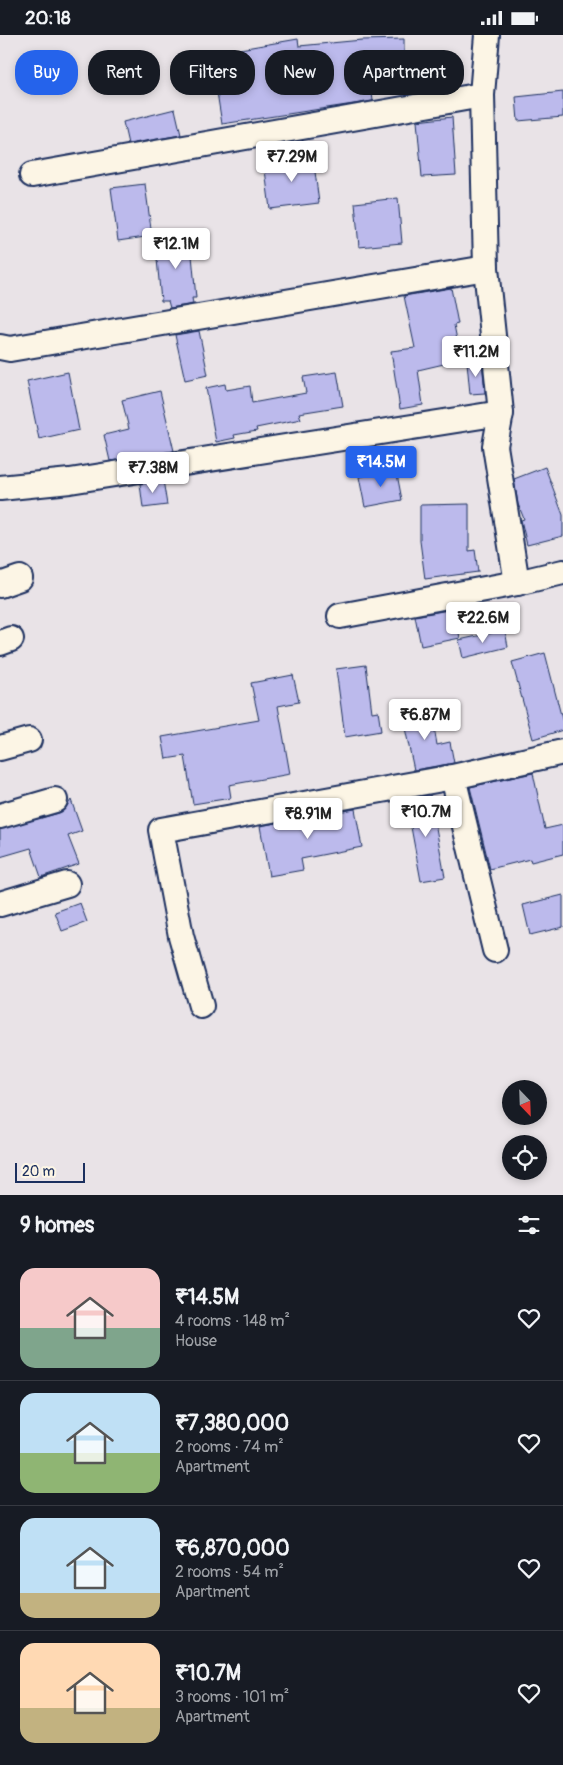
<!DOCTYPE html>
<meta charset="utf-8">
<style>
body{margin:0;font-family:Pangolin,sans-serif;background:#20242c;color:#f1f3f6;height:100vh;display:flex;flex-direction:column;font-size:19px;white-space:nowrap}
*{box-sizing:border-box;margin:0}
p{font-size:16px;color:#9ea1a6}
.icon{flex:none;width:28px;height:28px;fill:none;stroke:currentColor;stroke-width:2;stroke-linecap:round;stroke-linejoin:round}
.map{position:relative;height:1160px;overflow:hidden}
.panel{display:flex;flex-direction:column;background:#171b24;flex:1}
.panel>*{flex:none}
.hud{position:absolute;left:15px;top:15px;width:534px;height:45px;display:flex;gap:10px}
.needle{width:32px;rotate:157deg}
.buttons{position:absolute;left:502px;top:1045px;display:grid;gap:10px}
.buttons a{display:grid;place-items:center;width:45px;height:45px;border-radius:50%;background:#171b24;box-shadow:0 2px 8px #0003;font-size:25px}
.scale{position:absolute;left:15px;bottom:12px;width:70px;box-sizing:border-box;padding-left:5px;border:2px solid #1b2f5e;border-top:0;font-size:14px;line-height:18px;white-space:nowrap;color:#1b2f5e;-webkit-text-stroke:4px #fcf5e5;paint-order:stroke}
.price{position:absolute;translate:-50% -42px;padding:0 11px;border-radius:5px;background:#fff;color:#222;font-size:16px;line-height:32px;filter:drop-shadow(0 1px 2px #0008)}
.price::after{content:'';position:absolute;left:50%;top:30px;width:15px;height:11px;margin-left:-8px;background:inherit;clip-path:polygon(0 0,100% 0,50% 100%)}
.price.current{background:#2563eb;color:#fff}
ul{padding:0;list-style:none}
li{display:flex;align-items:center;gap:15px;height:125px;padding:0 20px}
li+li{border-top:1px solid #363941}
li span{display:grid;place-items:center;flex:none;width:140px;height:100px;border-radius:15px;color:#555}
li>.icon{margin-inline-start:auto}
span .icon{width:60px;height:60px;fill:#fffc;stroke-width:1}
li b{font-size:21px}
h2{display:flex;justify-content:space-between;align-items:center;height:60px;padding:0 20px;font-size:21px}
.chip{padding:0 18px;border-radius:20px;background:#171b24;box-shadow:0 2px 8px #0003;font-size:18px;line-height:45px}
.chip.current{background:#2563eb;color:#fff}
.status{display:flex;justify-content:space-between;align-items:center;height:35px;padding:0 25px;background:#171b24;direction:ltr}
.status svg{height:14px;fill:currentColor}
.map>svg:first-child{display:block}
.building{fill:#bcbaec;stroke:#1b2f5e}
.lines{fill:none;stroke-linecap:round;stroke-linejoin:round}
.minor-casing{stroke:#1b2f5e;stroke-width:28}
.minor{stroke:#fcf5e5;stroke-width:24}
</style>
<div class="status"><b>20:18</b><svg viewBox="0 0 49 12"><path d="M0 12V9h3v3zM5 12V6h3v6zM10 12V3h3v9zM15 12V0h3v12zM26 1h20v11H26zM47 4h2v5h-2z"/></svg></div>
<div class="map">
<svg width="563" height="1160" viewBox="0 0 563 1160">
<rect width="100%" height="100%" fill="#e9e3e7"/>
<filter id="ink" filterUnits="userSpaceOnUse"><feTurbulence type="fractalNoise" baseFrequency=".02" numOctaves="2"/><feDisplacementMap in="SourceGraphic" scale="10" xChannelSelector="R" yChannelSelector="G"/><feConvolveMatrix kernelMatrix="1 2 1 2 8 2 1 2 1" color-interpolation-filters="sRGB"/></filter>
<g filter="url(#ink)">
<!-- building -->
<g class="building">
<polygon points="298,4 299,11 362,5 404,4 404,40 370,41 373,66 222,89 211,19"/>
<polygon points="563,57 563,82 518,86 516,62"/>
<polygon points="175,74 181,100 128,109 123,87"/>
<polygon points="452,82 456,140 422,142 417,86"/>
<polygon points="313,121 319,168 270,174 264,127"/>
<polygon points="145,149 152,201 118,206 111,153"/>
<polygon points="398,163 402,208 359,212 355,168"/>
<polygon points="190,199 196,263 192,263 193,269 170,273 168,266 161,266 155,203"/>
<polygon points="451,253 458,289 454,290 461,325 418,335 423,370 400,374 391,316 415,313 404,261"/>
<polygon points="199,296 208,340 185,345 175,300"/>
<polygon points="482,326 485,358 470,359 467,327"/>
<polygon points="68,337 79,395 39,404 27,346"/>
<polygon points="337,337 343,371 299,378 301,384 256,393 257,396 234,400 235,403 216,407 206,353 225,349 226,355 250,351 252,368 306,358 303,342"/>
<polygon points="160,356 174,416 110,426 104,400 129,394 122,365"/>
<polygon points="545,432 563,480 563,501 527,510 521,485 524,484 518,469 514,444"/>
<polygon points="396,434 402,465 365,472 359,442"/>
<polygon points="163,445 167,470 143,473 140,449"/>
<polygon points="469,469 469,516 475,515 478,537 425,544 420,506 420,470"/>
<polygon points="454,574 460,603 421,611 415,581"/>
<polygon points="505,595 508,612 463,623 459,605"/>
<polygon points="545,618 563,688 563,695 533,704 512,627"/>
<polygon points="366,630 372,677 378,676 381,696 345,702 336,634"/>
<polygon points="293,640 299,667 278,671 290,739 229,750 231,763 193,769 185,721 166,724 162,702 259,685 251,648"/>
<polygon points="431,674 437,710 450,707 454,728 414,735 402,679"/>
<polygon points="533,738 545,794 563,790 563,819 531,827 530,824 490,834 470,752"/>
<polygon points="430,760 445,842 421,846 406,765"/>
<polygon points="71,765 82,796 68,801 79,829 41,842 31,813 0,822 0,794 59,778 65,774"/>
<polygon points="355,774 362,812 301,824 303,835 269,841 260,791"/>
<polygon points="563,860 563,892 530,900 523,870"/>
<polygon points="80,868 87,887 62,896 55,877"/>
</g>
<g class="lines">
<defs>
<g id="minor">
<polyline points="487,0 482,60 486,233 501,378 495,411 517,548"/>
<polyline points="32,140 482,60"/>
<polyline points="0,312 10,314 486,233"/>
<polyline points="0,453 70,446 501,378"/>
<polyline points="0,550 20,543"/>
<polyline points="340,581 517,548 563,537"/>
<polyline points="0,608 11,604"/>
<polyline points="0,713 29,705"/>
<polyline points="453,742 495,915"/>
<polyline points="0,781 55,765"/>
<polyline points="0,869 67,849"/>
<polyline points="201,971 181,901 161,795 453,742 563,717"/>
</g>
</defs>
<!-- minor casing -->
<use href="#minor" class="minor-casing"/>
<!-- minor -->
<use href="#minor" class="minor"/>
</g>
</g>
</svg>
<div class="buttons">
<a><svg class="needle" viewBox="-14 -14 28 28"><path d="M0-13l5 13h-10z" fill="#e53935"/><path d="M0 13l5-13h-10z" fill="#9ea1a6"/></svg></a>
<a><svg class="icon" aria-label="locate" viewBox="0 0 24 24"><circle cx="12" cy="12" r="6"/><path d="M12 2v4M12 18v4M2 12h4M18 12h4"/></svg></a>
</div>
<div class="scale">20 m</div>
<b class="price" style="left:292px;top:148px">₹7.29M</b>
<b class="price" style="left:176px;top:235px">₹12.1M</b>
<b class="price" style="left:476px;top:343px">₹11.2M</b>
<b class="price current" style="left:381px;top:453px">₹14.5M</b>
<b class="price" style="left:153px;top:459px">₹7.38M</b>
<b class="price" style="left:483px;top:609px">₹22.6M</b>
<b class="price" style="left:425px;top:706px">₹6.87M</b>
<b class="price" style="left:426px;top:803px">₹10.7M</b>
<b class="price" style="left:308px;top:805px">₹8.91M</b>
<div class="hud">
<a class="chip current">Buy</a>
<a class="chip">Rent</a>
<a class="chip">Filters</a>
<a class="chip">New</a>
<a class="chip">Apartment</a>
</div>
</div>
<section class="panel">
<h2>9 homes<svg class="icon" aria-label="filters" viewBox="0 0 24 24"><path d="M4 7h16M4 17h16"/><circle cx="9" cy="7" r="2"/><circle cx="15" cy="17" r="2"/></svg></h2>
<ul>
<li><span style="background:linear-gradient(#f6c9c9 60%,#7fa58c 0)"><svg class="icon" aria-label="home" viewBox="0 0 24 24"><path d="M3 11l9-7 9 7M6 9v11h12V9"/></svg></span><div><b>₹14.5M</b><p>4 rooms · 148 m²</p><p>House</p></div><svg class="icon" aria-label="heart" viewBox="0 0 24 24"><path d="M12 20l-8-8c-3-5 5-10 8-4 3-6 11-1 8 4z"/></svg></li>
<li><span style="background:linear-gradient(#bfe0f5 60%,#8fb573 0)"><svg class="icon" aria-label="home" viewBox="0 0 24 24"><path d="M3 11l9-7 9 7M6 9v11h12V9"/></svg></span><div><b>₹7,380,000</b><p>2 rooms · 74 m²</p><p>Apartment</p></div><svg class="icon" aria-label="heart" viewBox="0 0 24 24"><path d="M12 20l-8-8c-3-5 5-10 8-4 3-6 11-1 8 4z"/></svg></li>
<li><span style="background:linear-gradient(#bfe0f5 75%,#c2b280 0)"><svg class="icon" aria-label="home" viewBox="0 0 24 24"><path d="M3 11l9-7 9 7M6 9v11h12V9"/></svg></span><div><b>₹6,870,000</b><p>2 rooms · 54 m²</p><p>Apartment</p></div><svg class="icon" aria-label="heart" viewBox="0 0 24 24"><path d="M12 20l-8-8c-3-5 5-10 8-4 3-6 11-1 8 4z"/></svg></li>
<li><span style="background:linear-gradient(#ffd9b3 65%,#c2b280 0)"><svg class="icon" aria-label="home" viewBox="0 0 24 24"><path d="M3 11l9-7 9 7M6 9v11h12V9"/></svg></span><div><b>₹10.7M</b><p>3 rooms · 101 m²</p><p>Apartment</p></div><svg class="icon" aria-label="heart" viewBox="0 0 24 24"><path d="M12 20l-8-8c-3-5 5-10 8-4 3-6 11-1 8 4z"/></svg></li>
</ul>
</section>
